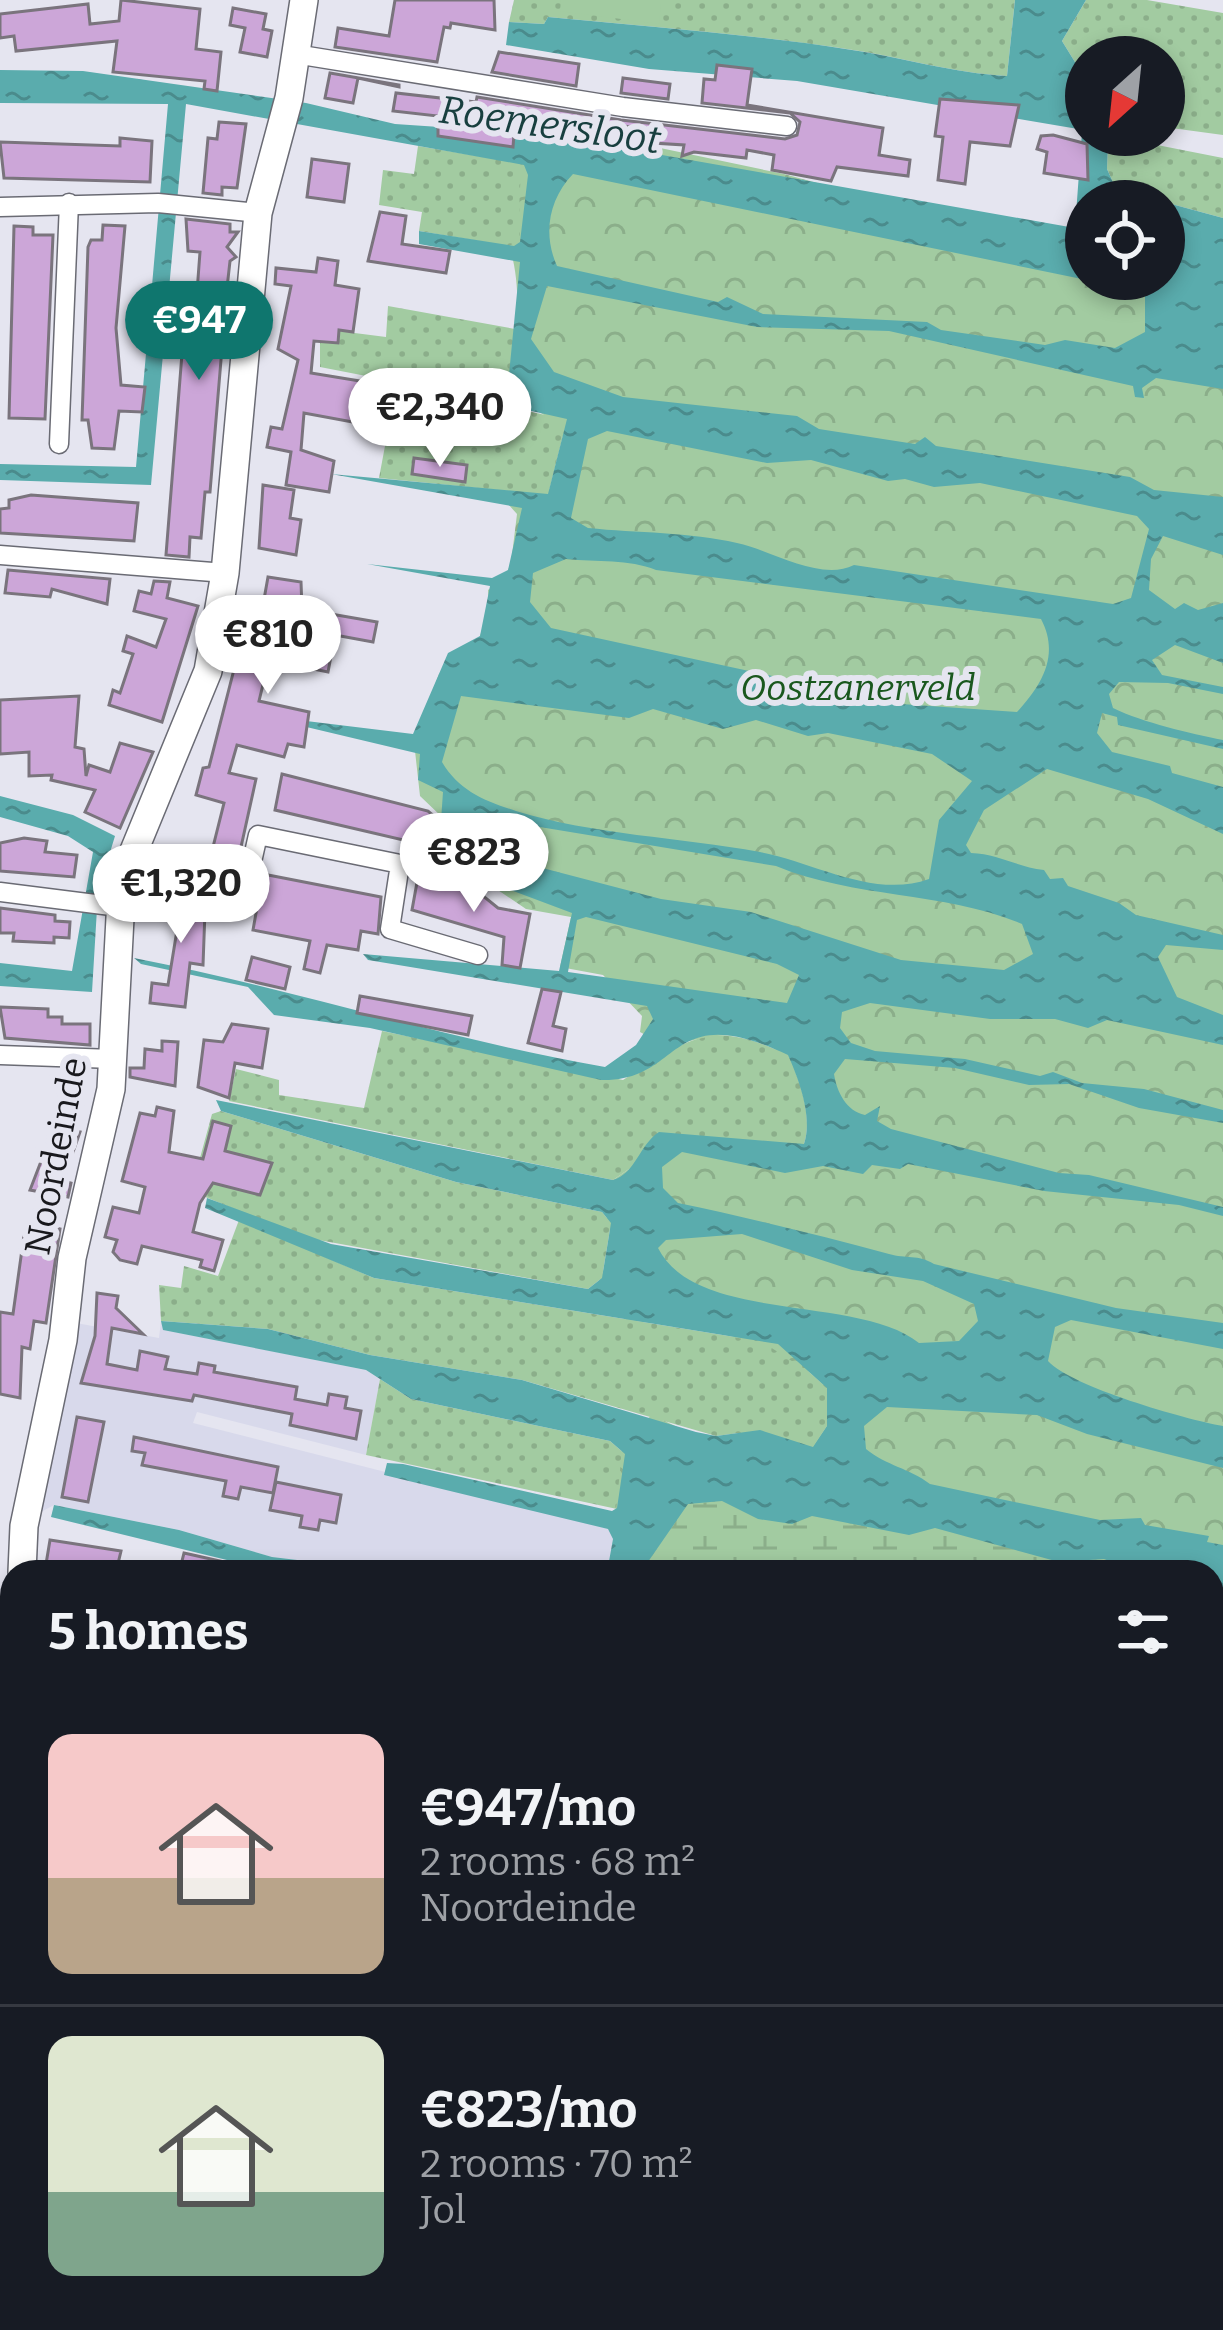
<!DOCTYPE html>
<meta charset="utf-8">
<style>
body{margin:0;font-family:Bitter,serif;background:#242831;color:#f1f3f6;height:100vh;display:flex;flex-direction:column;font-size:45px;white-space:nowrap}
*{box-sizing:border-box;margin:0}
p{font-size:39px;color:#9ea1a6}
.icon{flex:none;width:66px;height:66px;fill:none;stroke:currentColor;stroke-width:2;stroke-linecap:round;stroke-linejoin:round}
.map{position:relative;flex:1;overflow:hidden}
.details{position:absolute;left:0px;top:1560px;width:1224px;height:771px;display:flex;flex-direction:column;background:#171b24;border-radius:36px 36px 0 0;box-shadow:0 6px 18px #0003}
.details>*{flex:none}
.needle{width:78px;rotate:207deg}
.fabs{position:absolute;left:1065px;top:36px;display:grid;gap:24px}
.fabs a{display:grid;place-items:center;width:120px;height:120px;border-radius:50%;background:#171b24;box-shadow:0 6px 18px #0003;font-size:60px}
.price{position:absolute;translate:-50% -102px;padding:0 27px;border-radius:42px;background:#fff;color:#222;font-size:39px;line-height:78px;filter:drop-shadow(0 3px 6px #0008)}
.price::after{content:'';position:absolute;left:50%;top:72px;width:36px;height:27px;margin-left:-18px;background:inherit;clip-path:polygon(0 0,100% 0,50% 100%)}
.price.current{background:#0f766e;color:#fff}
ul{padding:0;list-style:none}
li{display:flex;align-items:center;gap:36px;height:300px;padding:0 48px}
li+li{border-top:3px solid #363941}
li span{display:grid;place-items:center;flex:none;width:336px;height:240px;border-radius:24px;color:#555}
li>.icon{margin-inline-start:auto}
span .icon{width:144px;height:144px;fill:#fffc;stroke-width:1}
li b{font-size:51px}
h2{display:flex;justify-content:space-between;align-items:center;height:144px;padding:0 48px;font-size:51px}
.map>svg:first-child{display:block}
.built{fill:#d8d9eb}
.grass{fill:url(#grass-dots)}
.forest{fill:url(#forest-crowns)}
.wetland{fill:url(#wetland-marsh)}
.pitch{fill:#a2cba1}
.water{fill:url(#water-ripples);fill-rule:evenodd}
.building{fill:#cca6d8;stroke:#7a747d;stroke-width:3}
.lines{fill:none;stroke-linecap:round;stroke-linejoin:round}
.lane-casing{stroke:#6a6b74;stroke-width:12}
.street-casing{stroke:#6a6b74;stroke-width:21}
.secondary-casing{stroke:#6a6b74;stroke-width:30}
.lane{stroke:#fff;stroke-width:9}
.street{stroke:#fff;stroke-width:18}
.secondary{stroke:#fff;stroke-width:27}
.labels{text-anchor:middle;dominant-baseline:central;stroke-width:12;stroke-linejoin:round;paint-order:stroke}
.park-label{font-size:36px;font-style:italic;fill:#1a581e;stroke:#e5e5f0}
.street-label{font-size:36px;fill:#19191d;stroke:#e5e5f0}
.water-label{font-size:39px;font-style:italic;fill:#183f3f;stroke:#e5e5f0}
</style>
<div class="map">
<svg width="1223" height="2330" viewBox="0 0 1223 2330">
<defs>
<pattern id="grass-dots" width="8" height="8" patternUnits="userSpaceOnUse" patternTransform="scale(3)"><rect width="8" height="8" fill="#a2cba1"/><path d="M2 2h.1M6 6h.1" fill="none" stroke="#8bae8a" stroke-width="1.8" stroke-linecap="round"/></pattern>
<pattern id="forest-crowns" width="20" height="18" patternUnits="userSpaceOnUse" patternTransform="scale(3)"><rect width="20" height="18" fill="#a2cba1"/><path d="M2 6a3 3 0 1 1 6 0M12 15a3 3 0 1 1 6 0" fill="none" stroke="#8bae8a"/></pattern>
<pattern id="wetland-marsh" width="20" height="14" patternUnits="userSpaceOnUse" patternTransform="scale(3)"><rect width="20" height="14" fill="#a2cba1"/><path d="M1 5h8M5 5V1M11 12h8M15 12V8" fill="none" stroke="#8bae8a"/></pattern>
<pattern id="water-ripples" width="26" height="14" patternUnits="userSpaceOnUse" patternTransform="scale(3)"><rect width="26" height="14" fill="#5aacad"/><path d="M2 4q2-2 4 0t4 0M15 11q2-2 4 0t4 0" fill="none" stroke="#4a8b8c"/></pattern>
</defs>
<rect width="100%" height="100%" fill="#e5e5f0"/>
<!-- built -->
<polygon class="built" points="161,1321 164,1330 366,1370 380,1379 366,1455 197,1412 193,1423 609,1529 613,1539 607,1572 399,1572 272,1557 179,1530 54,1505 39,1513 76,1323 159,1338"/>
<!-- grass -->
<g class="grass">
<path d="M514,0H1015L1007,76C953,73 905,58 853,50C752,34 650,27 548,17L544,24L509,22Z"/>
<polygon points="1086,0 1147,0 1223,13 1223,135 1164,127 1164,57 1086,57 1086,80 1062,41"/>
<polygon points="1122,135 1151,135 1152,144 1223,158 1223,218 1116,189 1107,169 1108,141"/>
<polygon points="418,146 524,164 520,242 514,247 419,231 422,212 379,205 383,170 414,174"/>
<polygon points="388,306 515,329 507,396 399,376 397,381 567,420 548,495 379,478 397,382 320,367 320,342 337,343 339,331 386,337"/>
<path d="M382,1031L623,1080C690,1038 710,1018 788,1055C800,1080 813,1117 804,1144L796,1146L742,1141L629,1169L613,1180L229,1101L236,1069L279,1080V1095L364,1108Z"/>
<polygon points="221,1111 456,1182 602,1212 611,1223 602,1278 588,1289 302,1237 191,1191 212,1114"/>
<polygon points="239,1220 374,1278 778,1344 827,1388 827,1426 813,1447 739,1433 716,1436 522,1380 370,1355 268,1329 161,1321 159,1285 181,1288 184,1266 218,1276"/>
<polygon points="380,1379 411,1399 610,1441 625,1454 617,1509 366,1455"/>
<polygon points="208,2319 396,2319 427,2330 227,2330"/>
</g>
<!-- forest -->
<path class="forest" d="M544,131L603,136L784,174L946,218L1086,279H1164L1223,219V2330H567L571,2319H1212V1572H610L623,1440L652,1415L692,1434L726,1438L750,1431L813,1446L827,1426L829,1391L812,1374L767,1345L697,1328L626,1320L595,1288C607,1270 616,1232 605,1214L613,1180L629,1169L646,1140L668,1134L804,1144L812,1131C807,1113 806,1091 797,1075C772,1027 714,1029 670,1048L640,1032L642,1016L603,975L560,967L571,917L526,909L440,851L443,818L420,796L414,742L439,674L473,655L489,611L488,590L505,577L511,563L517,514L507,503L551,489L568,444C555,416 531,405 502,396C519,358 523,284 509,246L520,240C519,214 518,161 530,139Z"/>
<!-- wetland -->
<polygon class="wetland" points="723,1501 758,1519 792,1524 812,1516 909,1535 935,1528 1059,1562 1105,1559 1138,1572 641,1572 688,1504"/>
<!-- pitch -->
<polygon class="pitch" points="561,0 661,0 659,24 560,11"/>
<!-- water -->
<g class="water">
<path d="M1015,0H1086L1062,41L1086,80V135H1122L1108,142L1107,169L1116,189L1223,218V389L1156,378L1142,388L1144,398L1135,397L1133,386L889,331L757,327L547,286L531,339L554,372L623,397L797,416L819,429L915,444L925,437L936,446L1130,477L1154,490L1223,497V555L1163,536L1151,559L1149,590L1175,609L1184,603L1198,610L1223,603V663L1175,645L1152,660L1162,675L1223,687V694L1168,683L1119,682L1109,694L1113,708C1144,723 1189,733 1223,740V749L1118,725L1117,717L1102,713L1097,733L1112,752L1170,766L1172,773L1223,787V834L1148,799L1047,769L984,810L966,845L971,853C999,854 1017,867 1044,870L1050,879L1063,878L1068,886L1119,903L1136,915L1223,935V950L1166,945L1158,957L1177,997L1223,1015V1045L1107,1020L1088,1028L1055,1019H990L870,1003L842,1012L840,1028L851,1043L875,1051L965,1059L1040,1076L1053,1072L1082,1083L1144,1089L1223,1110V1123L1139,1108L1069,1084L1029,1085L955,1068L845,1059L834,1074C837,1092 846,1111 865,1115L880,1106L877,1121L891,1129L1059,1173L1089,1175L1223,1207V1216L1179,1205L1044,1191L908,1164L900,1169L872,1165L863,1174L823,1166L785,1173L682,1152L662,1167L663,1188L678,1203C750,1218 819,1235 889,1254C906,1259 918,1254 934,1264L1116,1308L1223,1323V1349L1071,1320L1055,1327L1048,1361C1072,1387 1184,1419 1223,1426V1468L1087,1434L1037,1415L887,1407L864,1426L866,1449C887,1466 909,1468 930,1484L1100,1520L1141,1518L1145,1525L1209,1536L1207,1542L1223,1545V1590L1212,1586V1572H1138L1104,1559L1059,1562L935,1528L909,1535L812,1516L792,1524L758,1519L722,1501L688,1504L641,1572H607L613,1539L608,1529L384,1475L387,1463L403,1464L612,1511L617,1508L625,1454L610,1441L411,1399L366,1370L163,1330L161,1321L268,1329L370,1355L522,1380L696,1432L716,1436L760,1430L813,1447L827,1426V1388L778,1344L374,1278L205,1208L207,1198L331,1244L588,1289L602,1278L611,1223L602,1212L456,1182L221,1111L216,1100L613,1180C636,1173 639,1145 659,1132L804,1144C813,1117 799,1080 788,1055C666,997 684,1082 601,1080L370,1028L274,1015L248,987L141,964L134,958C293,989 445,1039 605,1067L636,1045L653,1019L647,1006L368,960L363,954L559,971L572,913L438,863L443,792L418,780L420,754L298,725V720L413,734L448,653L480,636L490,586L367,564L492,578L508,570L522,508L331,474L548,494L567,419L397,381L398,376L507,395L520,262L419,244V231L514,246L520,242L528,175L524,165L186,104L151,485L0,480V464L136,467L168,104L0,103V70L83,71L306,103L395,124L543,134L1075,228L1082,132L1078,129L797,81L649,69L506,45L509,22L544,24L548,17C649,27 751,34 852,50C905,58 953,73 1007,76ZM573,174L1145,292V332L1115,348L1065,340L1045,345L941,330L927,322L763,314L727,297L718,302L557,266C543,235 548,200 573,174ZM1086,201H1164V279H1086ZM607,431L767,463L811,460L888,481L905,479L934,487L980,483L1137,516L1149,529L1131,598L1113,604L854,565C820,582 771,550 737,543C690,532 637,533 588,528L571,518L588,439ZM566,559C597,562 629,559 656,570L1041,619C1060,655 1042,685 1017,712L901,704L551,628L530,602L533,573ZM461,696L629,718L653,709L723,729L756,720L808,736L828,733L932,754L972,781L939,820L929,879C874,899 814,862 760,852C679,837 594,835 516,811C485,801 459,791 442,762ZM497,820L776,866C856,899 944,891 1022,924L1033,954L1004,970L901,960L751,912L661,899L477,851L467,842L469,826ZM586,917L777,964L799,975L787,1003L568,972L577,920ZM742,1234L852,1270L923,1281L974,1304L978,1321L959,1341L919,1343C859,1294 696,1324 658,1248L666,1240Z"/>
<polygon points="0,796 73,815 115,836 98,892 92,992 0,986 0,963 72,971 93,852 68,836 0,817"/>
<polygon points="54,1505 179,1530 272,1557 399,1572 231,1568 231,1561 51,1517"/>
<polygon points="1212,2154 1223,2159 1223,2330 1040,2326 898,2330 810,2319 1212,2319"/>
</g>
<!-- building -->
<g class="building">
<polygon points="121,0 200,9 196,49 221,52 217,91 204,89 205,81 113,72 117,41 16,51 14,36 0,38 0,14 88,4 90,24 119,21"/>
<polygon points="395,0 494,0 495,30 451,23 450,28 444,27 437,62 335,47 338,28 389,36"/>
<polygon points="233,8 266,14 263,29 272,31 267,57 240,52 245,28 230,25"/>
<polygon points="499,52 579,64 576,86 492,72"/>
<polygon points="717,65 752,69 747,105 883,128 879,155 910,160 908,176 837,167 831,181 772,170 774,155 747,150 746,158 694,152 682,156 684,145 653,143 654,129 621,126 620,135 527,123 525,135 514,134 513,147 438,136 438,116 393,111 396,93 476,102 477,97 621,120 785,139 797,135 800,122 790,113 702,103 704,79 715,80"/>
<polygon points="330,73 399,85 399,87 358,78 353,103 325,98"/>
<polygon points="623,78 670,84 668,99 621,93"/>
<polygon points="940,99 1019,105 1010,146 970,142 965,184 938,180 943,137 935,136"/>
<polygon points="219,122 246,124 237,188 222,187 222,195 203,193 208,138 217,139"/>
<polygon points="1053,135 1087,144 1088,180 1044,173 1047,152 1037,149 1041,136"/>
<polygon points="120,138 152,141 150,182 4,178 0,142 120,146"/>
<polygon points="312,159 349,164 344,202 307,197"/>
<polygon points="380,212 406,216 402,244 450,251 446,273 368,261"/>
<polygon points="186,219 230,224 230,232 238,232 227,247 236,257 230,261 227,288 210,492 205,492 201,538 190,537 189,557 166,555 187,291 197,292 200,252 188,251"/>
<polygon points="103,225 125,226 116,328 121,385 145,387 142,412 119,411 114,449 92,448 88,420 82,420 88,247 91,240 102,240"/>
<polygon points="14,226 33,227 33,235 53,235 45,419 9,418"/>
<polygon points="318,258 338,261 335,285 359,289 353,332 339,330 338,343 314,341 311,373 366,382 358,423 304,413 301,450 334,461 329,492 286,485 291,452 267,447 271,427 282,429 298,360 278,349 291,286 275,284 276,268 316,272"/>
<polygon points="414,458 467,465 465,482 412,474"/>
<polygon points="263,485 294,490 290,518 301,520 296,555 259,548"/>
<polygon points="31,495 138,503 134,541 0,533 0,509 9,508 9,500"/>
<polygon points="8,570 110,579 107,604 52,589 50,597 5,593"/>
<polygon points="268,577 301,582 302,609 377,622 373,642 335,635 328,672 269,660 259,701 309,712 304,747 288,744 284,757 237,745 229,773 256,779 239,856 212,851 224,803 196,795 203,768 209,767 239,650 250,639 256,604 263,605"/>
<polygon points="154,581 170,582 167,598 198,606 162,722 109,705 113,690 120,693 133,654 123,651 127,636 156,647 166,619 134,611 139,591 151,594"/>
<polygon points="79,696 75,747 84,749 86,776 89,765 110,772 120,743 153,752 120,828 85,812 95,790 51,780 52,775 29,776 29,752 0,754 0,700"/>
<polygon points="282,774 428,811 434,816 428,841 417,838 416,843 275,810"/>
<polygon points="24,838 47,841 45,852 77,855 74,877 0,871 0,843"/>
<polygon points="263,874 381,897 378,934 361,931 358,950 327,945 320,973 304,969 310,941 253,930"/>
<polygon points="418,877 482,895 498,908 530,914 520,968 502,965 504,937 412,910"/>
<polygon points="166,884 194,890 190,908 205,911 203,965 190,963 185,1007 150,1003 152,983 168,985 179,918 167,916 169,904 161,903"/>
<polygon points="0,908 55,915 55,921 70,922 69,938 54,937 54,943 13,941 14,933 0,933"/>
<polygon points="252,957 290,967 285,989 246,980"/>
<polygon points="542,989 561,992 553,1026 566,1029 562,1051 528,1043"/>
<polygon points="360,996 472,1016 468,1035 357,1013"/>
<polygon points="0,1007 48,1009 48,1017 62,1017 62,1024 90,1024 90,1045 5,1038"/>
<polygon points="232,1024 268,1029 262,1068 235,1063 229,1098 198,1087 204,1040 223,1042"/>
<polygon points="162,1041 178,1042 175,1086 130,1077 130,1068 144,1068 145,1049 162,1051"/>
<polygon points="157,1107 174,1111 169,1152 203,1159 213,1121 231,1126 225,1151 272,1163 260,1195 213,1183 200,1203 193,1232 223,1240 214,1271 200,1267 202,1260 142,1246 137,1264 120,1260 113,1252 117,1240 105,1237 113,1207 139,1213 145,1187 122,1181 140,1113 155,1116"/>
<polygon points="58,1112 72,1115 69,1130 80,1132 63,1181 71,1183 68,1197 30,1190 45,1151 49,1152"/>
<polygon points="41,1225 60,1229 46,1323 34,1321 30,1349 22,1347 20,1398 0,1394 0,1312 13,1314 25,1228 39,1232"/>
<polygon points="97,1293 118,1296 116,1308 143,1334 112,1328 107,1364 137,1370 140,1351 168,1357 165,1369 197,1374 199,1363 215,1366 214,1372 297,1387 295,1399 327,1405 329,1394 347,1397 345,1408 361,1411 356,1439 290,1425 292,1414 194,1395 192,1401 81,1383 95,1336"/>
<polygon points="77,1417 104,1422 88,1502 62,1497"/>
<polygon points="134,1437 278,1467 273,1493 241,1487 238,1499 223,1496 226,1481 142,1465 145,1453 132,1451"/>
<polygon points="276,1482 341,1495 336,1523 320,1520 318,1530 300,1527 302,1516 270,1510"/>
<polygon points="50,1540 121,1551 116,1572 45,1570"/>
<polygon points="184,1553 242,1566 242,1572 180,1569"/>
</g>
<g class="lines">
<defs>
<g id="lane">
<polyline points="0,1807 12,1811"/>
<polyline points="0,2092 12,2095"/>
</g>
<g id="street">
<polyline points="295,54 623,107 787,126"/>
<polyline points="0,207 158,203 258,213"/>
<polyline points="59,444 69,203"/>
<polyline points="0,555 225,573"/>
<polyline points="131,854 173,869 247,884 258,835 400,864 390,929 478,955"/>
<polyline points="0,892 119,907"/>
<polyline points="0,1055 113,1059"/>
</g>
<g id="secondary">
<polyline points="22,1572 24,1526 63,1340 72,1258 111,1089 122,880 208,671 225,573 258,213 289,98 304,0"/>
<polyline points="0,1790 12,1722"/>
</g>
</defs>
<!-- lane casing -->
<use href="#lane" class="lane-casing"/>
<!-- street casing -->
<use href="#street" class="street-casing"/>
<!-- secondary casing -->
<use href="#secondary" class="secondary-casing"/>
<!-- lane -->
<use href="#lane" class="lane"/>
<!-- street -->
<use href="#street" class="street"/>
<!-- secondary -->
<use href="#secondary" class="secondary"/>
</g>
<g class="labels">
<!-- park labels -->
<g class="park-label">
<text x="858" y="688">Oostzanerveld</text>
</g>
<!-- street labels -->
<g class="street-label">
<text transform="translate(56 1156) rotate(-79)">Noordeinde</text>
</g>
<!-- water labels -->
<g class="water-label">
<text transform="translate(550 125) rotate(8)">Roemersloot</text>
</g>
</g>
</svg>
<div class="fabs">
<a><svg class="needle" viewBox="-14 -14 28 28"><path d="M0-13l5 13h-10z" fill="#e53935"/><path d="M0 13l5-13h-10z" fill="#9ea1a6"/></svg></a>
<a><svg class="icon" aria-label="locate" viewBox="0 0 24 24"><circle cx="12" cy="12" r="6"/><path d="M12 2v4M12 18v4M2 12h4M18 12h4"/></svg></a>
</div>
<b class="price current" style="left:199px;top:383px">€947</b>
<b class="price" style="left:440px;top:470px">€2,340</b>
<b class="price" style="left:268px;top:697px">€810</b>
<b class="price" style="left:474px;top:915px">€823</b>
<b class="price" style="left:181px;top:946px">€1,320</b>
<section class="details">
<h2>5 homes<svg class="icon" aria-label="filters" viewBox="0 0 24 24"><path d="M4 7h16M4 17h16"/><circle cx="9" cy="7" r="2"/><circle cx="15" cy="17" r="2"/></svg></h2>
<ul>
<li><span style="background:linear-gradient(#f6c9c9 60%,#b9a48a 0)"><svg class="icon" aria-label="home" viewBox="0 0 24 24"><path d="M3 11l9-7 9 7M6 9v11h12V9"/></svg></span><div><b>€947/mo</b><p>2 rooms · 68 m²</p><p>Noordeinde</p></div></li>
<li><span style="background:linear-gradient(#dfe7d0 65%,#7fa58c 0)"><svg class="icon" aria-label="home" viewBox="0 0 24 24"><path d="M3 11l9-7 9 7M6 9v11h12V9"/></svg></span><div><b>€823/mo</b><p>2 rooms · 70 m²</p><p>Jol</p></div></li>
</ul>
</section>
</div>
